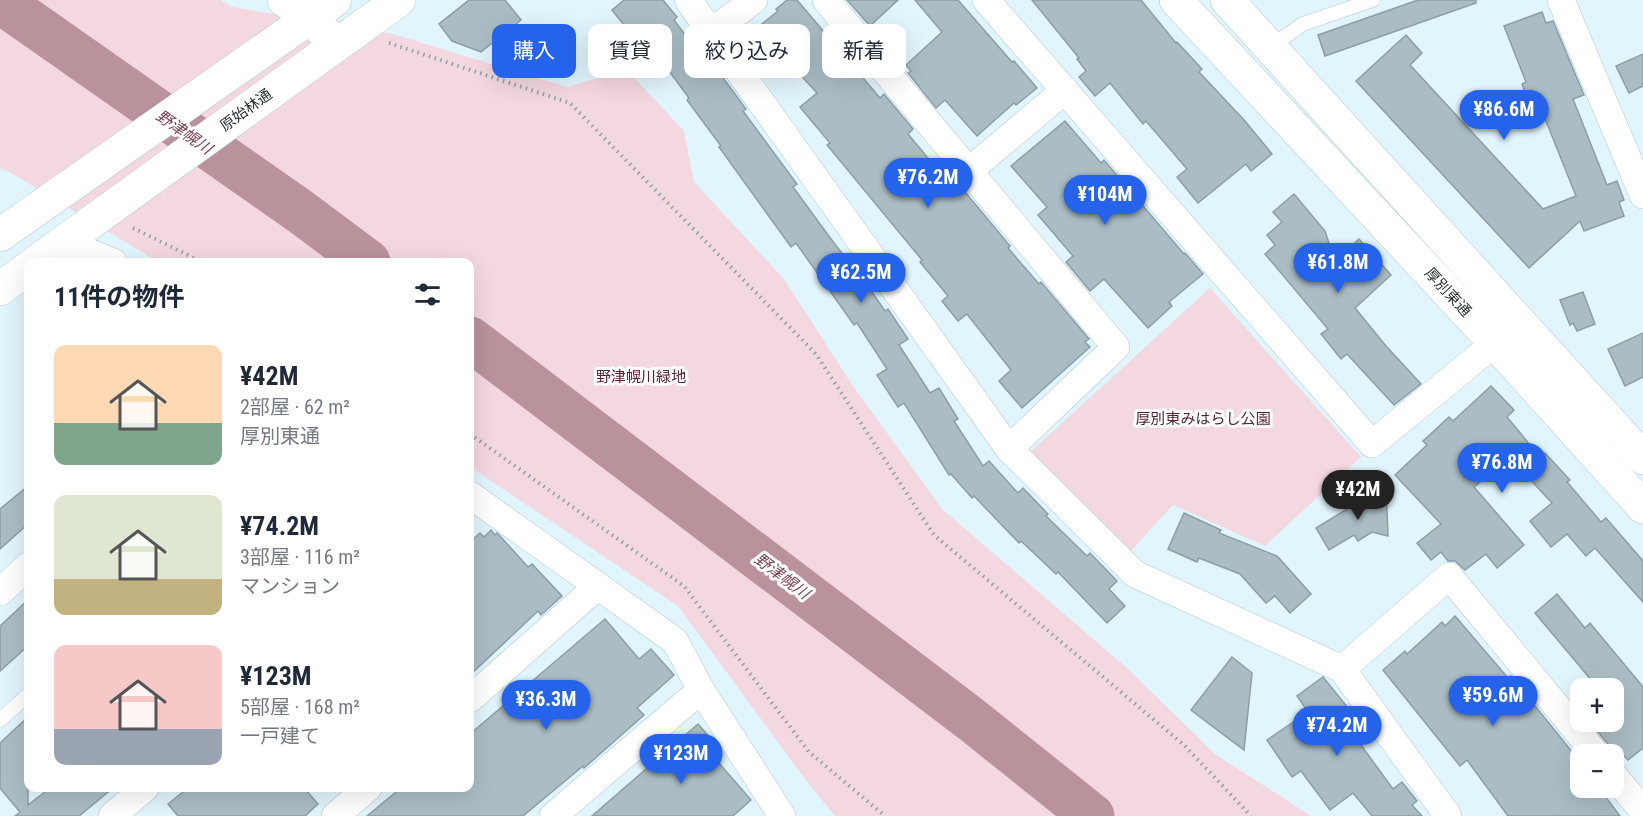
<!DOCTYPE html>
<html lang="ja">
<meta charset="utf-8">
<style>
body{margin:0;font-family:"Roboto Condensed","Noto Sans JP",sans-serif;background:#f6f6f7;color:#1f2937;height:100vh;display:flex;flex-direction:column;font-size:22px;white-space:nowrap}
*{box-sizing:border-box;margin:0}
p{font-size:20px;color:#747a83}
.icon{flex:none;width:33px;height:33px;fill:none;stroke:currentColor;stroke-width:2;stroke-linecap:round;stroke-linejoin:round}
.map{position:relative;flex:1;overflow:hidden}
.sheet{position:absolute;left:24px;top:258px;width:450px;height:534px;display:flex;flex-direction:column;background:#fff;border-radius:12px;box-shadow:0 6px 24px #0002}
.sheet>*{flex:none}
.guide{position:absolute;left:492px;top:24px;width:570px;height:54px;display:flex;gap:12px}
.buttons{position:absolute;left:1570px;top:678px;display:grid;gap:12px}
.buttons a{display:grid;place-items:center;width:54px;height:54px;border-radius:12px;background:#fff;box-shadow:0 6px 24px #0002;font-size:30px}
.price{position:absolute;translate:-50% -51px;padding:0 14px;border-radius:21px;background:#2563eb;color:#fff;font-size:20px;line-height:39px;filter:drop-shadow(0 2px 3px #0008)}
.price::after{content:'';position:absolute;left:50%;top:36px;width:18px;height:14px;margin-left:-9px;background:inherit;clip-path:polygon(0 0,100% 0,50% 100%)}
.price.active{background:#222;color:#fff}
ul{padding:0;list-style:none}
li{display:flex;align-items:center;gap:18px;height:150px;padding:0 30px}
li span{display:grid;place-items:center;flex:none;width:168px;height:120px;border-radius:12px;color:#555}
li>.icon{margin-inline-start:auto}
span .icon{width:72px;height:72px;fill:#fffc;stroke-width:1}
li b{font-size:26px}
h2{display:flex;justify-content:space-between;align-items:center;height:72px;padding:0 30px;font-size:26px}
.pill{padding:0 21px;border-radius:12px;background:#fff;box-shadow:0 6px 24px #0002;font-size:21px;line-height:54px}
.pill.active{background:#2563eb;color:#fff}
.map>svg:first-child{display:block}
.green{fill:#f4d8df}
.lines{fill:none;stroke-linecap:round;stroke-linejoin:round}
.river{stroke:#ba929c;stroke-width:45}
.building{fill:#aabdc5;stroke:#8c9ea5;stroke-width:1.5}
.lane-casing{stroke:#b5c8d0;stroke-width:15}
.street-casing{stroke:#b5c8d0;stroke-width:28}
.secondary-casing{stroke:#b5c8d0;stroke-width:34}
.path{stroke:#909fa5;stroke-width:4;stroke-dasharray:1.5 4.5;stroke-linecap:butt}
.lane{stroke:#fff;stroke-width:14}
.street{stroke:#fff;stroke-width:27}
.secondary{stroke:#fff;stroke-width:33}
.labels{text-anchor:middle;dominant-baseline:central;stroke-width:6;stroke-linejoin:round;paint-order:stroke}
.street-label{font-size:15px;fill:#293134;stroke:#fff}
.park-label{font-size:15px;fill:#572334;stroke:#fff}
.water-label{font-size:16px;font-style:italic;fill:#7b4354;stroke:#fff}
</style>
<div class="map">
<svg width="1643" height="816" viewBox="0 0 1643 816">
<rect width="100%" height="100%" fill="#e1f5fd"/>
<!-- green -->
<g class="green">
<polygon points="0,0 221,0 232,7 393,34 567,87 626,69 684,131 694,182 784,279 851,383 942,509 1127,668 1215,754 1311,816 835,816 805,779 678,606 470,467 470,262 158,262 13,174 0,168"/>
<polygon points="1210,288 1361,457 1265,546 1173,505 1127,555 1028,454"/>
</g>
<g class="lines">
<!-- river -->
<g class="river">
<polyline points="0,1 301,212 368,262"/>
<polyline points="470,339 972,720 1092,816"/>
</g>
</g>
<!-- building -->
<g class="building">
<polygon points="469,0 505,0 521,20 481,52 452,41 439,24"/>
<polygon points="624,0 663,0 677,17 674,20 717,78 721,75 746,109 743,111 797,184 793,187 828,235 857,273 858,272 885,311 888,309 908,339 899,345 930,393 939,388 958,419 954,421 983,466 989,461 1018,493 1023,488 1048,514 1046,516 1087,556 1090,553 1117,581 1109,589 1125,606 1107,623 1058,572 1056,574 1021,541 1019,543 974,496 972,498 951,474 949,475 904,403 898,407 877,375 887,369 857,323 854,325 796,243 791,247 719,147 721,146 687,100 689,98 647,41 641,46 612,10"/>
<polygon points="787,0 797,0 880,98 884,94 913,129 908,134 946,180 951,175 1010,246 1008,248 1039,284 1041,282 1089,339 1085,342 1090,347 1022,408 999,381 1011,370 967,314 958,321 942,301 948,296 920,262 922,260 827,145 830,143 800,107 817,93 783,56 772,65 747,36 778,11 776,9"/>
<polygon points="847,0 898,0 870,26"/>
<polygon points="915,0 958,0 1012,62 1014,61 1037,88 1016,105 1014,103 977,136 945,100 936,108 908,73 911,71 906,65 942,32"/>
<polygon points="1032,0 1141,0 1176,43 1177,42 1202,69 1199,72 1245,121 1272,154 1251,171 1246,164 1198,203 1177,177 1187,169 1146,121 1143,124 1110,83 1095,96 1079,77 1086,71 1077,59 1079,58"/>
<polygon points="1418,0 1476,0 1476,3 1325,56 1318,35"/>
<polygon points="1542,12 1546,23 1553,21 1584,95 1573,99 1607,185 1617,181 1624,200 1619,202 1624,216 1584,231 1580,221 1529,268 1356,81 1406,35 1422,53 1410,65 1543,209 1576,196 1542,111 1533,114 1522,84 1526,82 1504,26"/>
<polygon points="1643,54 1643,86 1629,93 1616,66"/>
<polygon points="1065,121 1101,163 1104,160 1184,254 1185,253 1203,274 1169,302 1172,306 1148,328 1104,279 1090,291 1066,262 1073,256 1038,215 1047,207 1011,166"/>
<polygon points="1294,194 1325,231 1335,261 1359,239 1391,275 1355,308 1386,346 1421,384 1394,405 1347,354 1341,359 1321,334 1328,329 1265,254 1275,245 1267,235 1282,222 1273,212"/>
<polygon points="1583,292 1595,324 1577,331 1573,323 1570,325 1560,300"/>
<polygon points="1643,333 1643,377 1625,386 1608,349"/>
<polygon points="1491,386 1514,410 1507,417 1540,457 1545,453 1570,480 1567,482 1601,522 1606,518 1643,561 1643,602 1595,548 1586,556 1567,534 1551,547 1530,521 1552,503 1510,458 1474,487 1524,545 1497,568 1486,554 1465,570 1455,561 1448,561 1441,552 1431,560 1417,543 1441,524 1395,475 1427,445 1423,441 1449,417 1453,421"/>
<polygon points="1386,485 1388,536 1372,532 1358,541 1354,535 1329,550 1316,528"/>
<polygon points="28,486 28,524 0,549 0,509"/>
<polygon points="1184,513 1221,530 1219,533 1277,556 1311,594 1290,613 1275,596 1266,603 1240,574 1199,558 1197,562 1168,549"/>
<polygon points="491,530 495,535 497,533 500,536 528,567 532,564 562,596 541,615 538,611 470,675 470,542 480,533 484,537"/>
<polygon points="1557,594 1585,628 1590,623 1643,687 1643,748 1628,760 1624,756 1617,761 1614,761 1614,754 1611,754 1608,744 1598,732 1610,722 1614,722 1614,688 1598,688 1535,613"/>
<polygon points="28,600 28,646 0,671 0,626"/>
<polygon points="1455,616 1508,678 1511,676 1573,753 1574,752 1581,761 1581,788 1599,788 1620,816 1508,816 1467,760 1460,766 1383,670 1405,651 1407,654 1442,622 1445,626"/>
<polygon points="605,619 639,659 651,649 674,675 637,708 644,715 584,768 583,766 523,816 367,816 401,788 470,788 470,734"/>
<polygon points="1232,657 1252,673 1244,750 1191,710"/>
<polygon points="1323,677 1348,708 1339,715 1393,789 1402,782 1417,801 1412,805 1422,816 1372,816 1353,793 1330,810 1301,771 1292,777 1267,740 1308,712 1297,696"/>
<polygon points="28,717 28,805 50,788 113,788 79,816 15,816 20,812 0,788 0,743"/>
<polygon points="698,724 719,748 711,754 751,800 733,816 592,816"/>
<polygon points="188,788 304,788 318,804 305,816 178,816 168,804"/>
</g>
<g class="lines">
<defs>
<g id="lane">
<polyline points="1270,47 1303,24 1373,0"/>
<polyline points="0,720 28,695"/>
</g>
<g id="street">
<polyline points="688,0 1009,449 1135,574 1342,669 1448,816"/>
<polyline points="826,0 1116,347 1009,449"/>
<polyline points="986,0 1372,444 1495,343"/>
<polyline points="1561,0 1643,195"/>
<polyline points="711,32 754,0"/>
<polyline points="970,170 1065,90"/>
<polyline points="64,242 113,262"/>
<polyline points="470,495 675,641 701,690 782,816"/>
<polyline points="0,592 28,566"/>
<polyline points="1342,669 1449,576 1596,754"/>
<polyline points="470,699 598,586"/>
<polyline points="1614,776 1643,811"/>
<polyline points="112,816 145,788"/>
<polyline points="335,816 368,788"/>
<polyline points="553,816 701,690"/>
</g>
<g id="secondary">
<polyline points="284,0 310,18 325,33"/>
<polyline points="1176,0 1495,343 1643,507"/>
<polyline points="1227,0 1643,458"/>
<polyline points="0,235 335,0"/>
<polyline points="36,262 399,0"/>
<polyline points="0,289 28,268"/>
</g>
</defs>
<!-- lane casing -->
<use href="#lane" class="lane-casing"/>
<!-- street casing -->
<use href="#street" class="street-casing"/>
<!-- secondary casing -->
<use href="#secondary" class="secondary-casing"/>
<!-- path -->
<g class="path">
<polyline points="389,43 570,103 816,354 934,535 1184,745 1251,816"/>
<polyline points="133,228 202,262"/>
<polyline points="470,434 684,586 809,752 885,816"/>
</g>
<!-- lane -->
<use href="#lane" class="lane"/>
<!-- street -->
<use href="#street" class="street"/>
<!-- secondary -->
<use href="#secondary" class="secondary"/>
</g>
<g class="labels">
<!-- street labels -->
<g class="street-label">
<text transform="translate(246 110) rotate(-36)">原始林通</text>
<text transform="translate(1448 292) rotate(47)">厚別東通</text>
</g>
<!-- park labels -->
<g class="park-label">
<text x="641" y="377">野津幌川緑地</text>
<text x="1203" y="419">厚別東みはらし公園</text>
</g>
<!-- water labels -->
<g class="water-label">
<text transform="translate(184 132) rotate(35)">野津幌川</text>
<text transform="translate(782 576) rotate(37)">野津幌川</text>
</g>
</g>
</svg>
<div class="buttons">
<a>+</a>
<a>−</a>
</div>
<b class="price" style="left:1504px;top:141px">¥86.6M</b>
<b class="price" style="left:928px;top:209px">¥76.2M</b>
<b class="price" style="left:1105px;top:226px">¥104M</b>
<b class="price" style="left:1338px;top:294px">¥61.8M</b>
<b class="price" style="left:861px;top:304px">¥62.5M</b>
<b class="price" style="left:1502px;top:494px">¥76.8M</b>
<b class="price active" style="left:1358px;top:521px">¥42M</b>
<b class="price" style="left:1493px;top:727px">¥59.6M</b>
<b class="price" style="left:546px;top:731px">¥36.3M</b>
<b class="price" style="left:1337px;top:757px">¥74.2M</b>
<b class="price" style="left:681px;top:785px">¥123M</b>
<div class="guide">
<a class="pill active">購入</a>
<a class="pill">賃貸</a>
<a class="pill">絞り込み</a>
<a class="pill">新着</a>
</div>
<section class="sheet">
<h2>11件の物件<svg class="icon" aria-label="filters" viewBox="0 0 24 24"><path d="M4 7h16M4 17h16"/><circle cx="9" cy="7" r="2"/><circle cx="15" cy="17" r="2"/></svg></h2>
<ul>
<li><span style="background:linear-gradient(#ffd9b3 65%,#7fa58c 0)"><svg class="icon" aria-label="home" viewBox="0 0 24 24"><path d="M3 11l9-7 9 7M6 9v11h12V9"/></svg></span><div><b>¥42M</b><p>2部屋 · 62 m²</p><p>厚別東通</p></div></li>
<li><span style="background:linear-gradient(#dfe7d0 70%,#c2b280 0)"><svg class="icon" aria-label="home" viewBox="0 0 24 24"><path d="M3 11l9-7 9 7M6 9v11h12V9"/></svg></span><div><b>¥74.2M</b><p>3部屋 · 116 m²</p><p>マンション</p></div></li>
<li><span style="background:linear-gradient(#f6c9c9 70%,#9aa5b1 0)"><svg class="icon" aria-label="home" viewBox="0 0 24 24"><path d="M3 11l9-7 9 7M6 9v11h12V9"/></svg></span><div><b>¥123M</b><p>5部屋 · 168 m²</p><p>一戸建て</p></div></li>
</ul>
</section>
</div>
